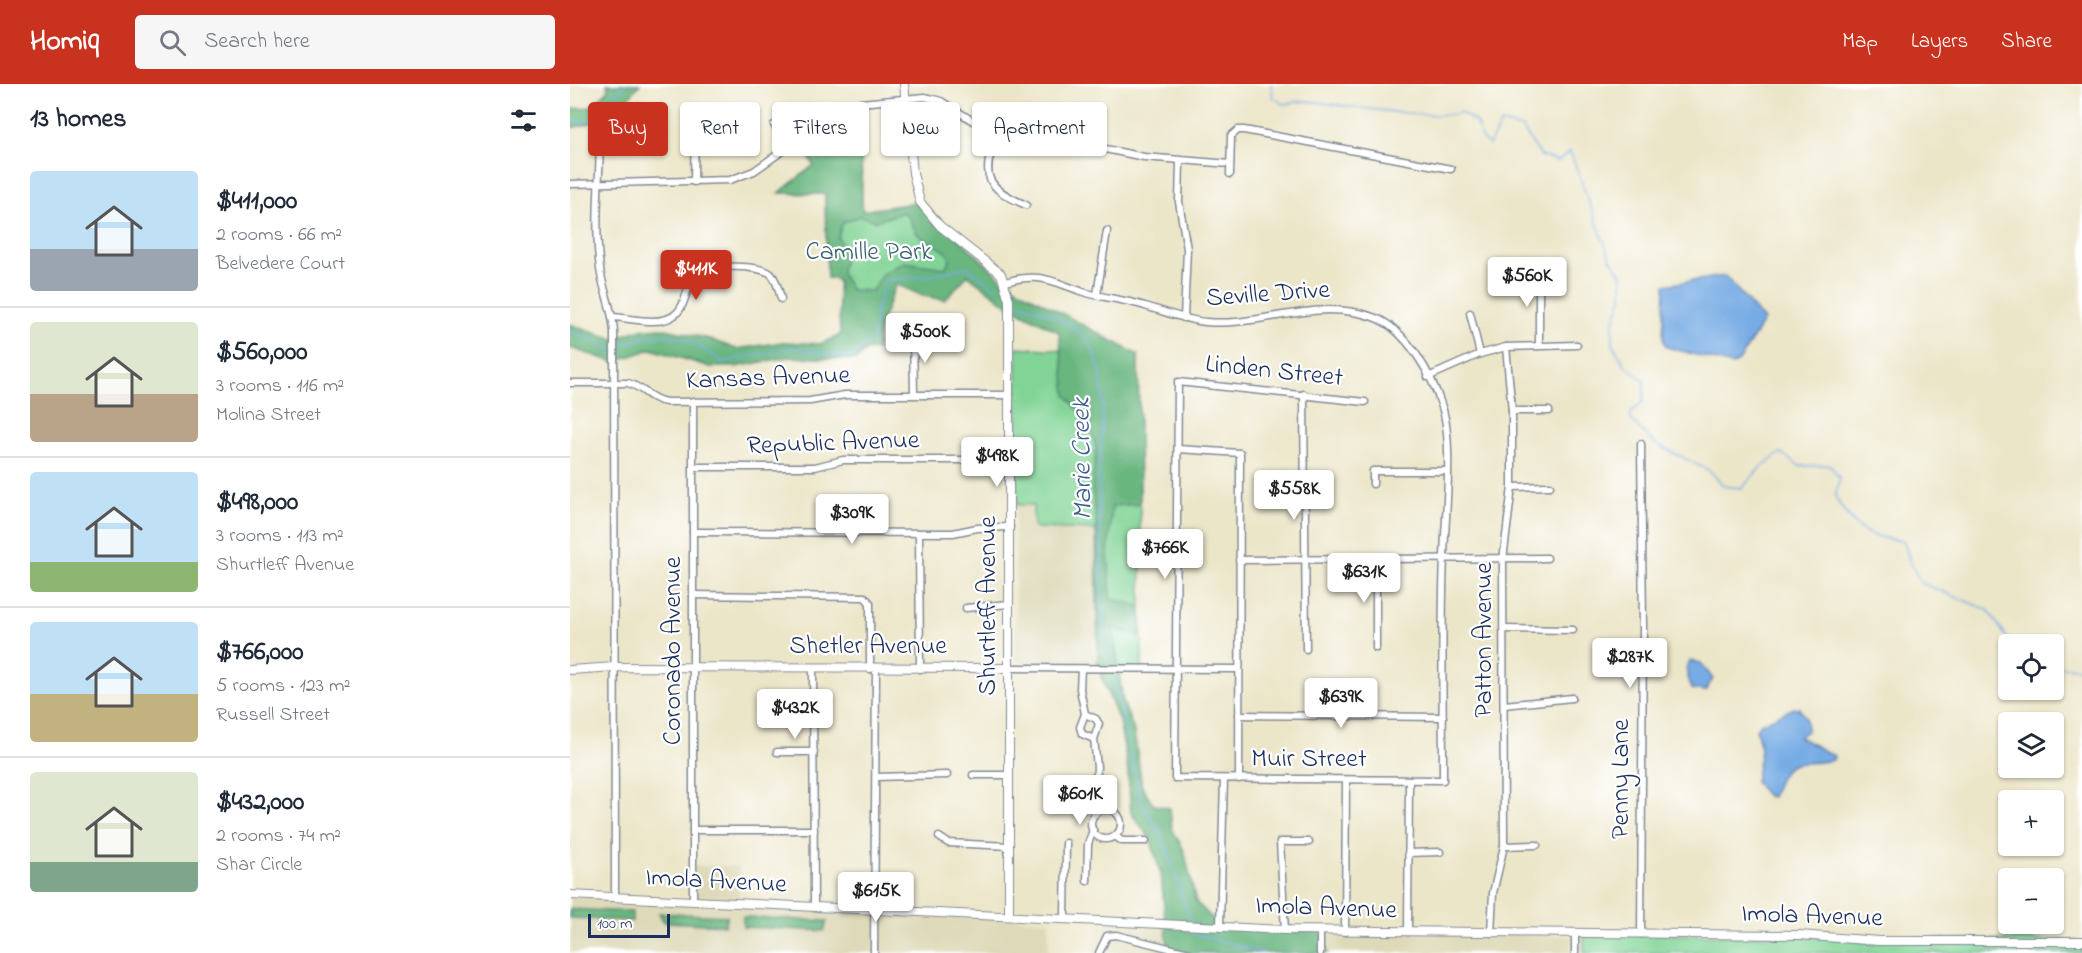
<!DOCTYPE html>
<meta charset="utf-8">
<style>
body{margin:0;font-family:"Indie Flower",sans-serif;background:#f6f6f7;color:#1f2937;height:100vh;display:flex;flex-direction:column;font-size:22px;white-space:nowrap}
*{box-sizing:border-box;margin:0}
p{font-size:20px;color:#747a83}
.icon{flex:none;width:33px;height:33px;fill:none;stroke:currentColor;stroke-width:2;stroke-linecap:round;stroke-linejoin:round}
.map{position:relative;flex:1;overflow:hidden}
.sheet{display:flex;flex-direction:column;background:#fff;width:570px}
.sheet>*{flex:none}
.banner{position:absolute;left:18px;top:18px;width:570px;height:54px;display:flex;gap:12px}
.tools{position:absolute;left:1428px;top:550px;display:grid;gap:12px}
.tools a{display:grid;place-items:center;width:66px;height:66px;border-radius:6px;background:#fff;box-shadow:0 2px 4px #0004;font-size:30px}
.scale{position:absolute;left:18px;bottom:15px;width:82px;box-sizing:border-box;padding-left:6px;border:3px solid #1b2f5e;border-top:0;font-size:16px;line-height:21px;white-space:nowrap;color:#1b2f5e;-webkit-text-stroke:4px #fff;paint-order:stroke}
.price{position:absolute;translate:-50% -51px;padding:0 14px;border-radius:6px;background:#fff;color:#222;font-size:20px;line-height:39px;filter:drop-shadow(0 2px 3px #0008)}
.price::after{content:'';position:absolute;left:50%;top:36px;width:18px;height:14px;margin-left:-9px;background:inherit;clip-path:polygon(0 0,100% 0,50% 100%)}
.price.active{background:#c8321e;color:#fff}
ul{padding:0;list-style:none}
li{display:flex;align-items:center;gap:18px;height:150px;padding:0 30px}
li+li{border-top:2px solid #e0e1e3}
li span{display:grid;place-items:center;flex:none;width:168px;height:120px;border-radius:6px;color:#555}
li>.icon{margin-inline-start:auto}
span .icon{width:72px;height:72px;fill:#fffc;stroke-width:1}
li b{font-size:26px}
h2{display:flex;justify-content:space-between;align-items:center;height:72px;padding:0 30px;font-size:26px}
.pill{padding:0 21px;border-radius:6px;background:#fff;box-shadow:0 2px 4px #0004;font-size:21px;line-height:54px}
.pill.active{background:#c8321e;color:#fff}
header{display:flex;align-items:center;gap:36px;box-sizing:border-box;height:84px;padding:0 30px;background:#c8321e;color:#fff}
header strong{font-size:28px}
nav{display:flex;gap:33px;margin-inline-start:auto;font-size:21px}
.search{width:420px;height:54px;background:#f6f6f7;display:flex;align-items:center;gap:15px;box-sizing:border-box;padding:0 21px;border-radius:6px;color:#747a83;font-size:22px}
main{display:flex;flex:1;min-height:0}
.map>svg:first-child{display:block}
.built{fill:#ded9b8}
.green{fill:#82d496;stroke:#4e827a;stroke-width:1.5}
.forest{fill:#69b67f;stroke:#42726e;stroke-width:1.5;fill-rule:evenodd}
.water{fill:#76abe4;stroke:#486da1;stroke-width:1.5}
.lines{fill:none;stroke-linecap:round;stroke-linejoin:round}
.stream{stroke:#76abe4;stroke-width:1.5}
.minor-casing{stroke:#848a94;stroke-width:9}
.tertiary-casing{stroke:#848a94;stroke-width:10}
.minor{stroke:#fff;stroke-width:6}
.tertiary{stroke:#fff;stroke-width:8}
.labels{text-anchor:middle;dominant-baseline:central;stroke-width:4.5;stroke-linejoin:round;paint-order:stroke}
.park-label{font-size:26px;fill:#3a616f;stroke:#fff}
.street-label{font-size:26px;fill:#1b2f5e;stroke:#fff}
.water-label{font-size:27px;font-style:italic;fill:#3b5a8d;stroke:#fff}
</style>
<header>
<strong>Homiq</strong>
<div class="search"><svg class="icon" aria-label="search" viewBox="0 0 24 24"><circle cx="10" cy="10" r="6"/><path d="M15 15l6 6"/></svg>Search here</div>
<nav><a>Map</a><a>Layers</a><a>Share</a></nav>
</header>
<main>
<section class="sheet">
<h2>13 homes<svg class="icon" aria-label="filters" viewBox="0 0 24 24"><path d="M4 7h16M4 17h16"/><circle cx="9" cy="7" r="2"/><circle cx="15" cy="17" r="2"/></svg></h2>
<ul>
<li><span style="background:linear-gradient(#bfe0f5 65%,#9aa5b1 0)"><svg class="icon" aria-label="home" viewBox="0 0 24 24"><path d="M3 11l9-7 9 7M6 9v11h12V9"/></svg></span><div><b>$411,000</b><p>2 rooms · 66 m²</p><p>Belvedere Court</p></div></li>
<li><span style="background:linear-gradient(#dfe7d0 60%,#b9a48a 0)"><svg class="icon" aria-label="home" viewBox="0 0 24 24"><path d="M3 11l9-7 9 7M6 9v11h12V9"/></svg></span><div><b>$560,000</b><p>3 rooms · 116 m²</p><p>Molina Street</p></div></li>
<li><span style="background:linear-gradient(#bfe0f5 75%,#8fb573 0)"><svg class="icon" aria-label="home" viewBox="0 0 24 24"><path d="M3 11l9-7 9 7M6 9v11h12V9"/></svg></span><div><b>$498,000</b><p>3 rooms · 113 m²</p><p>Shurtleff Avenue</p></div></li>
<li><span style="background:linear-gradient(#bfe0f5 60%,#c2b280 0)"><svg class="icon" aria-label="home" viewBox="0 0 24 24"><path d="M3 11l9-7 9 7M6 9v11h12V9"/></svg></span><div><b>$766,000</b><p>5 rooms · 123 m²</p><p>Russell Street</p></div></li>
<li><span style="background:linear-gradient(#dfe7d0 75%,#7fa58c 0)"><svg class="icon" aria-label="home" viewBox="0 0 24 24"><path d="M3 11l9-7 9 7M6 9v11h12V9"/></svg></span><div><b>$432,000</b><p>2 rooms · 74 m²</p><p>Shar Circle</p></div></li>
</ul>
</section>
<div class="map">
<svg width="1512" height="869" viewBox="0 0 1512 869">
<rect width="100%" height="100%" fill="#fff"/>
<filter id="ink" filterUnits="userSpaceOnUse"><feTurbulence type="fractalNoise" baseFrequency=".0167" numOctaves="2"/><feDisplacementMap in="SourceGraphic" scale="12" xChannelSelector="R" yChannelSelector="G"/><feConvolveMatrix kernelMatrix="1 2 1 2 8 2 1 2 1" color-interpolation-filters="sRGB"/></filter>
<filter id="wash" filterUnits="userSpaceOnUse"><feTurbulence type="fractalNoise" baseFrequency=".008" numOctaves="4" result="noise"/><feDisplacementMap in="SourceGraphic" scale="24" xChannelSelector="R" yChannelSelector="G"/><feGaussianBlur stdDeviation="1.35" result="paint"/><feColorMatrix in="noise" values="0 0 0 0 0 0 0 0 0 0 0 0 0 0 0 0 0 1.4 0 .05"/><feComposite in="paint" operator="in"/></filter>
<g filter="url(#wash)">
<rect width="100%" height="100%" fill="#ece6c9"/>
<!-- built -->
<g class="built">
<polygon points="445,421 464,421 464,444 527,446 534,579 451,579 446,576"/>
<polygon points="123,782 169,782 169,820 274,825 275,792 330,795 328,827 479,837 478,869 0,869 0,811 123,817"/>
<polygon points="529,840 921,849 1512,869 521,869"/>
</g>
<!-- green -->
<g class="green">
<polygon points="241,46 260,73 283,57 291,57 292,127 350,118 393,158 379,189 326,200 309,244 307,266 271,267 268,197 264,194 257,194 255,110 209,109 244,81 227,55"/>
<polygon points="447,263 568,271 572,585 528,585 526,446 464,444 463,421 447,421"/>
<polygon points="1014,849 1512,857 1512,869 1014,869"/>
</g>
<!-- forest -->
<g class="forest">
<path d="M37,0H70C48,28 34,38 0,44V25L21,23L38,6Z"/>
<path d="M241,46L260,73L283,57H291L292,127L350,118L435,198L568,271L570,420L542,422L538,469L541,515L571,522V552L543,544L553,618L564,647L572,703L584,721L600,724L602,745L614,766L626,818L650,842L750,847L758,869H619L598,864L591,791L580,754L561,729L557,679L549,637L528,585L527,446L522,403L526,365L520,340L496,311L489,248L439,222L398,191L375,216L353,212L326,200L309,244L307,266L295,267L287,276L219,273L165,283H140L81,265L44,278L0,264V240L44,255L68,246L91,244L136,254L166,265L213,258L250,260L270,251L268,197L264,194H257L255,110L209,109L244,81L227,55ZM334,128C341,135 342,142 347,149C356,161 376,160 380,176L375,184L334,178L312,190L302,207L281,206L271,188L276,167L268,154L272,139L290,132L306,137Z"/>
<polygon points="0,825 62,828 62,837 0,834"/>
<polygon points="89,829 157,832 155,841 94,838"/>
<polygon points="173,833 257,837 254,847 173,843"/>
</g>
<!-- water -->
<g class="water">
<polygon points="1155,192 1194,236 1169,277 1162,281 1096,263 1093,255 1095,201"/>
<polygon points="1120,577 1131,579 1143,595 1135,607 1121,605 1116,584"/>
<path d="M1224,624H1229L1236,634L1237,647L1229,653L1264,672L1263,676C1225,684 1218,667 1202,713L1197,712L1185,698L1191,665L1186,645L1190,640Z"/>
</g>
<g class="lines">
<!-- stream -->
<g class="stream">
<path d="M701,0L703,13L713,20C721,19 729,17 737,17C760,20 878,38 890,28L906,38L911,54L919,61L931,39L952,44L971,72L989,77L1000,67L1040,174L1052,191V214L1043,240V261L1055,281L1074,297V316L1061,329V336L1084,359L1140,387L1154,402L1172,404L1192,382L1211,369L1229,382L1260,381L1270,395L1265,413C1286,447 1295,453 1334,457L1340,478L1351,499L1418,526L1438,555L1446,561"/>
<polyline points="0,37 15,38 56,0"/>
<path d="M446,217C472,226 508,239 522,265C542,303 529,356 529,397C530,449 532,501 534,553L539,576"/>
<polyline points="0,248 16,253 42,266"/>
<path d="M46,265C88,242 116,249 152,278L221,264L282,273L304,253L306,227L316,196L357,192L397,183L428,205"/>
<polyline points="1484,578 1490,583 1512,584"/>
<polyline points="542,589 572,720 592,751 621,838"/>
<polyline points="622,846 622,849 694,869"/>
</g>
</g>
</g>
<g filter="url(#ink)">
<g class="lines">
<defs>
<g id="minor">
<polyline points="204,41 218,61"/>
<path d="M30,51C30,95 24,141 30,185C33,207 43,225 44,248L45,813"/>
<path d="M427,52C410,92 416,104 456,121"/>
<polyline points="610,77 609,118 617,165 614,234"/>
<polyline points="660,90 661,52 668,46 674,46 881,85"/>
<polyline points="124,98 125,35"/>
<polyline points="0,100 160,96 184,87 279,20 355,13 371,17 427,52 497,57 574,73 660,80"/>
<polyline points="969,186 969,261"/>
<path d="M435,198C472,187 484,199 517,209C536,214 556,216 575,222C596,228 615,236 636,238C693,243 746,213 803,233C836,244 862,291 872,323C884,358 875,434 874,473C871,547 873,621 873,696L605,694L608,298L795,318"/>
<polyline points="527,211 537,147"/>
<polyline points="900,229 910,270"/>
<path d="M43,233C60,234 89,242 103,232C118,223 114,200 128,189C140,180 190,181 201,190C207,196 209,207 211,215"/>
<polyline points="343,249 344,310"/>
<polyline points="858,293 910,270 936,263 1007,261"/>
<path d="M0,299H58C73,303 80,316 96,318L240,317L275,311H440"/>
<polyline points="734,310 736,565"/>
<polyline points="942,327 979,327"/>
<polyline points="1071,360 1073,544 1071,850"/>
<polyline points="608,365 670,369 669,695"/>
<polyline points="123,383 245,383 273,376 440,376"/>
<polyline points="803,400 803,387 877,387"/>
<polyline points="942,403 980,402"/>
<polyline points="123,448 383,449 407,444 440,443"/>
<polyline points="349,449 350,585"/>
<polyline points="669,476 977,474"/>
<polyline points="806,477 806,564"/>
<polyline points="123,511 295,513 300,519 300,585"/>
<polyline points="396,524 439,520"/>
<polyline points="934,545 1003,546"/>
<polyline points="440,584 668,585"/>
<polyline points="243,585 244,824"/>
<polyline points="511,585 510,605 515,630 510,643 512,650 524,655"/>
<polyline points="934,621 1002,614"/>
<polyline points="515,630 526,635 529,640 524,655 527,683 525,730"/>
<polyline points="669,631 873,633"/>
<polyline points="207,668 244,668"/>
<polyline points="403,691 439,691"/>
<polyline points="306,693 377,691"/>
<circle cx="536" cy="740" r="15"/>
<polyline points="123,746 244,746"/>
<polyline points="545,752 552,757 576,757"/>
<polyline points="369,753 378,759 439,762"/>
<polyline points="934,762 967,761"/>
<polyline points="838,769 870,768"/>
<polyline points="517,797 518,760 523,746"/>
<polyline points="123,817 123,317"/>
<polyline points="495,834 496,759"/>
<polyline points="650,842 654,695"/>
<polyline points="715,846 710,758 739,758"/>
<polyline points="750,847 750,869"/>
<polyline points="775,848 776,696"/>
<polyline points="838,848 839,696"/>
<polyline points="921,849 923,809 934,762 933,476 942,403 942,327 936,263"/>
<polyline points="304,869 306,585"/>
<polyline points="529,869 537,852 546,851 619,869"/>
<polyline points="1005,869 1005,849"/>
</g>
<g id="tertiary">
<polyline points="334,0 343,89 350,118 370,142 431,190 439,216 439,832"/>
<polyline points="0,586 45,583 440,584"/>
<polyline points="0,811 715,846 1229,851 1309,857 1512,857"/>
</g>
</defs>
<!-- minor casing -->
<use href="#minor" class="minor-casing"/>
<!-- tertiary casing -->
<use href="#tertiary" class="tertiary-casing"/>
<!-- minor -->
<use href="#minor" class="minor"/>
<!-- tertiary -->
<use href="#tertiary" class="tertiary"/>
</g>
</g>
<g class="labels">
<!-- park labels -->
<g class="park-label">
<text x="299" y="169">Camille Park</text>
</g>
<!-- street labels -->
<g class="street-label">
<text transform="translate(698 211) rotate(-4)">Seville Drive</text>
<text transform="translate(704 288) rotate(6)">Linden Street</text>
<text transform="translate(198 295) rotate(-2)">Kansas Avenue</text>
<text transform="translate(263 360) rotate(-2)">Republic Avenue</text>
<text transform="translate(419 522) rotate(-90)">Shurtleff Avenue</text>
<text transform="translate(915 556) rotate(-90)">Patton Avenue</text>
<text x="298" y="563">Shetler Avenue</text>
<text transform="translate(104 567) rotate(-90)">Coronado Avenue</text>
<text x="739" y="676">Muir Street</text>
<text transform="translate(1052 695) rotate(-90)">Penny Lane</text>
<text transform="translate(146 798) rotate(3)">Imola Avenue</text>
<text transform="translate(756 825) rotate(2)">Imola Avenue</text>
<text transform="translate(1242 833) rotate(2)">Imola Avenue</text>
</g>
<!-- water labels -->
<g class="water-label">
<text transform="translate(513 375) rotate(-91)">Marie Creek</text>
</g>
</g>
</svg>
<div class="tools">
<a><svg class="icon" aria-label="locate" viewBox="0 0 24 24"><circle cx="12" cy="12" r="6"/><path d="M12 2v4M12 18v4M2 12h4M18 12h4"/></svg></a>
<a><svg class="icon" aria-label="layers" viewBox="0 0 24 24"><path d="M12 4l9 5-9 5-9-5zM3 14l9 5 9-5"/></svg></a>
<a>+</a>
<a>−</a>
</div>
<div class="scale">100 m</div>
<b class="price active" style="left:126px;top:217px">$411K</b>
<b class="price" style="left:957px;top:224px">$560K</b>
<b class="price" style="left:355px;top:280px">$500K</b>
<b class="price" style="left:427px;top:404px">$498K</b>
<b class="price" style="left:724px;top:437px">$558K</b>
<b class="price" style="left:282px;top:461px">$309K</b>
<b class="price" style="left:595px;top:496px">$766K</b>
<b class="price" style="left:794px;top:520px">$631K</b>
<b class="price" style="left:1060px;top:605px">$287K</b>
<b class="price" style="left:771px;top:645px">$639K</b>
<b class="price" style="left:225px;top:656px">$432K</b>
<b class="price" style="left:510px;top:742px">$601K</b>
<b class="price" style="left:306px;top:839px">$615K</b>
<div class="banner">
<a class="pill active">Buy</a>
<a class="pill">Rent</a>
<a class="pill">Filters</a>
<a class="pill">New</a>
<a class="pill">Apartment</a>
</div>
</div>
</main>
